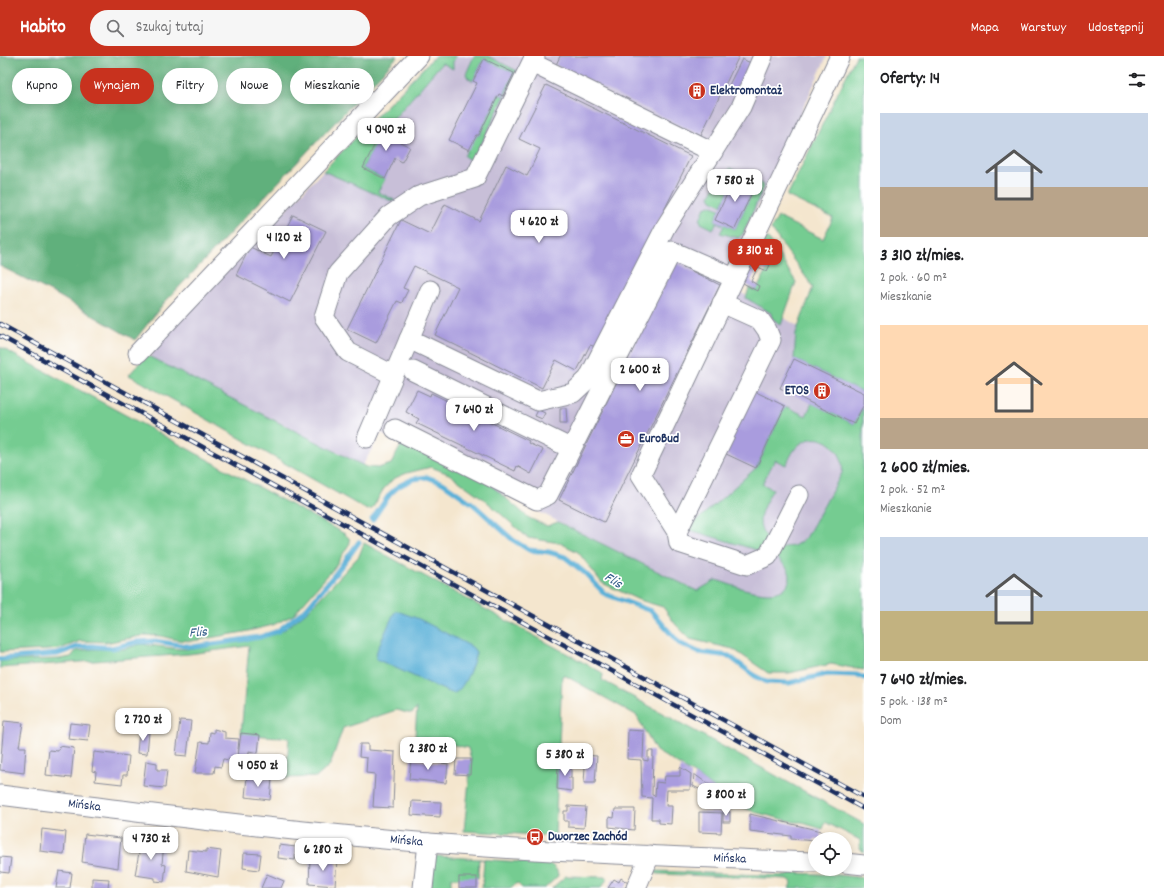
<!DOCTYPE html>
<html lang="pl">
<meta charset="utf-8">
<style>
body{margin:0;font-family:Dekko,sans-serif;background:#f6f6f6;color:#202124;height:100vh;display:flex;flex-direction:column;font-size:15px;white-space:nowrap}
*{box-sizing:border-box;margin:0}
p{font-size:13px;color:#757577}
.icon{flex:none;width:22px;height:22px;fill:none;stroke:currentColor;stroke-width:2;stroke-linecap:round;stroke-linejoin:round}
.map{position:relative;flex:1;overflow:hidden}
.side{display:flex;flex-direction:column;background:#fff;width:300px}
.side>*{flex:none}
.top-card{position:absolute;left:12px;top:12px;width:380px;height:36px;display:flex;gap:8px}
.fabs{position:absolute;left:808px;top:776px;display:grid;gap:8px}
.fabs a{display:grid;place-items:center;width:44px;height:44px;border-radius:50%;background:#fff;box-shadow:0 2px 10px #0003;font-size:20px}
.price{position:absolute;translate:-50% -34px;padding:0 9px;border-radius:8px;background:#fff;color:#222;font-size:13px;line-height:26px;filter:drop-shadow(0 1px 2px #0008)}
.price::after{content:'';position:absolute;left:50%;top:24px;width:12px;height:9px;margin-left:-6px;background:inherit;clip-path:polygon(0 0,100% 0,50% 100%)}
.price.on{background:#c8321e;color:#fff}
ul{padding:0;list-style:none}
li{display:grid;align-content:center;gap:8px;height:212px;padding:0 16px}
li span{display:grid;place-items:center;height:124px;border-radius:0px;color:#555}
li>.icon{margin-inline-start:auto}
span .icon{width:72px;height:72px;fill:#fffc;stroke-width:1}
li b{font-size:17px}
h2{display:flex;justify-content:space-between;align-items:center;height:48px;padding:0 16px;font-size:17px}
.tag{padding:0 14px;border-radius:18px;background:#fff;box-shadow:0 2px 10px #0003;font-size:14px;line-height:36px}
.tag.on{background:#c8321e;color:#fff}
header{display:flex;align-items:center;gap:24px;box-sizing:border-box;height:56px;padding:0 20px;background:#c8321e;color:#fff}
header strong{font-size:19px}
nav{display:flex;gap:22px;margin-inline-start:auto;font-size:14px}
.search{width:280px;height:36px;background:#f6f6f6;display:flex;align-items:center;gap:10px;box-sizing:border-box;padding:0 14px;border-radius:22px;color:#757577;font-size:15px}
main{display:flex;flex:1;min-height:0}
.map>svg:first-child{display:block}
.industrial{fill:#c8bfd8}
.green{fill:#75cc91;stroke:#487e78}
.forest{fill:#60b07b;stroke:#3e706c}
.water{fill:#5cb1d8;stroke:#3c709b}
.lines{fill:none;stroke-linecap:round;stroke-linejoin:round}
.stream{stroke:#5cb1d8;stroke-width:5}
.building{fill:#a99cde}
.minor-casing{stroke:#888a96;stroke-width:21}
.minor{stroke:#fff;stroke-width:19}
.rail-casing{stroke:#1b2f5e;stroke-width:4.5}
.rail{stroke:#fff;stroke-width:3;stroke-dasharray:9;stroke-linecap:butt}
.labels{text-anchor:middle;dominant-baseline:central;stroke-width:3.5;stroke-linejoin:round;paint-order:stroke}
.poi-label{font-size:13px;font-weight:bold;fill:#1b2f5e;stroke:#fff;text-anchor:start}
.street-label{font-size:13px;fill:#1b2f5e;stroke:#fff}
.water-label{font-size:14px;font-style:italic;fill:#325c89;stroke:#fff}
</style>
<header>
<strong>Habito</strong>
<div class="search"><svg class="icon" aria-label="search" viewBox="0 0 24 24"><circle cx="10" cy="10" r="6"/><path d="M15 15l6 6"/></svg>Szukaj tutaj</div>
<nav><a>Mapa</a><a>Warstwy</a><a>Udostępnij</a></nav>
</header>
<main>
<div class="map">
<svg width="864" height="832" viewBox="0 0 864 832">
<rect width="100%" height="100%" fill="#fff"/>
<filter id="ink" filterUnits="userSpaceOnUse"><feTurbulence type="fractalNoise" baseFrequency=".025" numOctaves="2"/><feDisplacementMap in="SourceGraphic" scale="8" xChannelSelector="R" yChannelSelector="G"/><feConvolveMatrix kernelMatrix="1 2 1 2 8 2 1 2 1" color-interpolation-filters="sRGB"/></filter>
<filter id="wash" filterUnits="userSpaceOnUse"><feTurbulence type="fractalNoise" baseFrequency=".012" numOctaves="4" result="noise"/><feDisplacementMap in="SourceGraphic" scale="16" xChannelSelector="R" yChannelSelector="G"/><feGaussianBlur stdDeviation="0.9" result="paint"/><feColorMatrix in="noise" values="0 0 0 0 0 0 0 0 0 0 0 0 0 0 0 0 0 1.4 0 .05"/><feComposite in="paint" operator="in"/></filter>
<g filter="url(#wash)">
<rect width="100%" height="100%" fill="#f4e6ce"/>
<!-- industrial -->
<polygon class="industrial" points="434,0 827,0 723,226 864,309 864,425 781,577 381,377 355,423 145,313 156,288"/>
<!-- green -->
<g class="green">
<polygon points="435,0 456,0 453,6 453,13 442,7 392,65 397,70 394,73 385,69 363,112 385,123 378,136 394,144 394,146 323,115"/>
<polygon points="474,0 488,0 517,15 474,103 471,105 464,100 477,79 479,79 499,38 503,40 513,17 484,3 473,25 468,22 466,18"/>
<polygon points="856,0 864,0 864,337 794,303 796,277 813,231 771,173 778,161 823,183 833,162 787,140"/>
<polygon points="730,112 762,128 763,132 743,178 738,182 720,177 724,170 717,166 713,173 701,167 700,164 705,151 710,149 720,153 715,164 735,173 755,130 735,121 722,149 712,144 710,140 720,118 726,117"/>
<polygon points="768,182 796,226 781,269 772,262 771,257 746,242 749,232 756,235 769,210 759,205 760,202 757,200 760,194 757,192 762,183"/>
<polygon points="0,291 345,478 349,482 350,487 334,512 293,559 273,569 244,576 192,585 177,584 161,580 146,579 110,586 80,585 60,593 48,594 0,596"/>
<path d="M146,299L366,411L378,412L391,408L405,382L486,425L529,462L547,470L558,466L697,535L716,524C733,529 782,550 789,525C793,514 782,507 775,500L783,491L794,490L806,482L842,417C846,394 821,372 800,388C793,393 790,402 786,409L775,404L762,428L773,433C763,451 752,467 769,484L763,496L687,473L756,412L785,350L806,360L812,347L854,368L863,350L864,614L831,608L789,617H768L733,593L690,583L676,569L663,551L639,544L602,527L578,496L560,487L528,482L485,444L449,418L431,411L407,417L393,423L383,434L372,453L367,454L129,319Z"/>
<polygon points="364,487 601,616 603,619 602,624 864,768 864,797 860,792 860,784 825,766 823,773 802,767 803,766 794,766 754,756 736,748 694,718 656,695 636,659 564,619 562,620 555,780 464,775 471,704 468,692 415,680 417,652 412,658 396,654 343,672 330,709 317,721 286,722 289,682 241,678 249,590 189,598 0,612 0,605 59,603 71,601 76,595 94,593 124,593 141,588 179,593 193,593 269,580 284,574 309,554 359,500"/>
<path d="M437,800L549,808C554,810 558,814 558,820L545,832H522L517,827L510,832H482L484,804L479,803L478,822H451V832H431L434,801Z"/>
<polygon points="656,815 788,820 789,818 795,817 838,819 864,822 864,832 789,832 792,826 788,823 658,818 655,817"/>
<polygon points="566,820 605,821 608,822 601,832 552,832"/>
</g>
<!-- forest -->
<polygon class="forest" points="0,0 398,0 164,247 135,284 59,240 0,210"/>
<!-- water -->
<path class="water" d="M397,555L419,563L472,591L476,596C475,604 463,637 453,637C450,637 446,635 444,634L376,603V598L378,592L394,557Z"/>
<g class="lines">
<!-- stream -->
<g class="stream">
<polyline points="372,464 390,438 399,430 413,423 427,421 443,427 473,448 513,484 529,494 549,496 565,501 585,517 605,538 651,555 679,587 698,596 729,600 755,620 767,626 789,627 827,618 857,619 864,622"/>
<polyline points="0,603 58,598 77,591 92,590 112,592 137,586 155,585 193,591 260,581 278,575 306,553 336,517 359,486"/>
</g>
</g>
<g id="blocks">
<!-- building -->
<g class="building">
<polygon points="560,0 739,0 701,79 556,9"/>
<polygon points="484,3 514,17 503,40 499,38 479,79 477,79 469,94 449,84 477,27 473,25"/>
<polygon points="742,3 753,8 738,40 726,35"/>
<polygon points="546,29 691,100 596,291 590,289 577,315 556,304 542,332 435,279 458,231 414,210 403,232 408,234 403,244 402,247 397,245 376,287 347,273 401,164 430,178 445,148 479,165 506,109 527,120 540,93 519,83"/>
<polygon points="385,68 400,76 396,84 410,91 402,106 395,102 385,123 363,112"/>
<polygon points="735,121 755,130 735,173 715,164"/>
<polygon points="293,159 326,175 290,246 236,219 250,191 271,201"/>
<polygon points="755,202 770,209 767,215 758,211 751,225 759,230 757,235 743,227"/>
<polygon points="675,207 720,229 604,466 559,444"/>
<polygon points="794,303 864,337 864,348 854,368 780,332"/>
<polygon points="417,334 430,340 431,337 472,357 473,356 479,358 483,357 488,365 529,385 528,387 543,394 531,418 517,410 515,415 416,367 419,363 406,356"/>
<polygon points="754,335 785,350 756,412 724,397"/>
<polygon points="560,352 566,352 567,367 560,367"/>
<polygon points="538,354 545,357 542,363 535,360"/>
<polygon points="180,664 191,665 187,700 176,699"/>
<polygon points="4,665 23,667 19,691 26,691 24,717 0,714"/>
<polygon points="70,667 90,669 88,685 68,683"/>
<polygon points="214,673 225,676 225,682 239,683 237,705 223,703 221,711 215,710 214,717 195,717 200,686 209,687 210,676 214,677"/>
<polygon points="628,674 644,675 643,704 648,705 648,695 653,695 652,739 655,740 656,726 664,727 665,720 680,720 680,711 691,718 690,734 667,734 666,750 672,750 671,768 659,767 659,763 651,763 652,742 642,741 641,704 627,703"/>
<polygon points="139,675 149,676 147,698 137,697"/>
<polygon points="241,677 260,679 258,697 249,695 248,709 237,708"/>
<polygon points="360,688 368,688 368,694 395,696 393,752 373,751 375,718 366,717 367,702 359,701"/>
<polygon points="59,690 74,692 71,722 46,719 49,694 58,695"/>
<polygon points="94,696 129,700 127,719 123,719 122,728 95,725 96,716 92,715"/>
<polygon points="582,699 597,700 595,727 584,727 585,711 582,710"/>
<polygon points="411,703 448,708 446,727 409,723"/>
<polygon points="456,703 471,703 470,719 455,718"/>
<polygon points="146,705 157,707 157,714 167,714 165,732 143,730"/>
<polygon points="558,707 571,707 571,721 568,722 572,722 572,735 557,733"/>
<polygon points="694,718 736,748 734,751 727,751 713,740 693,730"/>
<polygon points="247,720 272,723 270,744 245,741"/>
<polygon points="412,745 441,746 440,761 411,759"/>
<polygon points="568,750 586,751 584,772 568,771 568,765 564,765 564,755 568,755"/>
<polygon points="615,753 635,753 634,774 609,771 609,761 614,762"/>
<polygon points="699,756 722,757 721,777 699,776"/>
<rect x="723" y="756" width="7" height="10"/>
<polygon points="750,758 821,775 821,783 815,783 815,785 791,783 791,780 750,775"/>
<polygon points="42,773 66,776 64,798 40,795"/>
<polygon points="85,778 121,782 118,812 82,806"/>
<polygon points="141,785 164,787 162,808 166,809 164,826 155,825 155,822 135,819"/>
<polygon points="279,789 296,791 295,804 278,802"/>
<polygon points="206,793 221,795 218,821 186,815 188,794 206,796"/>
<polygon points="244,797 261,798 259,814 243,812"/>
<polygon points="0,801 11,802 9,817 0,816"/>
<polygon points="310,803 337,805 335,830 309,828"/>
<polygon points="59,815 72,817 70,832 56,832"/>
<polygon points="267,818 284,825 281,832 261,832"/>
<rect x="459" y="821" width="18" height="11"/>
<polygon points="92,822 109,823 108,832 92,832"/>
<polygon points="621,822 628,827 625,832 608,832 614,823 619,826"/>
</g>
</g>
</g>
<g filter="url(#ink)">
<use href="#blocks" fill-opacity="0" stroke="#888a96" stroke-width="1"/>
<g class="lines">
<defs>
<g id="minor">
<polyline points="532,7 713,96"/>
<polyline points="722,247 760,264 767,274 771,284 677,476 679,487 747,509 768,500 799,439"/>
<polyline points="409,283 538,345 573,337 588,323 666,170 741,51 763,0"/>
<polyline points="138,297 419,0"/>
<polyline points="413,315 570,392"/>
<polyline points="393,319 348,296 324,261 338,217 389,160 419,140 475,122 535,0"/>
<polyline points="395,373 537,444 548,439 672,195 734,222"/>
<polyline points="367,382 430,234"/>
<polyline points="677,476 641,419 840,0"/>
<path id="s1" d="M0,739C143,757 286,775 429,787C557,797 686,801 815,806"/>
<polyline points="845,807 864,809"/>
<polyline points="423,832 428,787"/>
<polyline points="636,832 650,799"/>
</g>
</defs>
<!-- minor casing -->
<use href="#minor" class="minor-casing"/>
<!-- minor -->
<use href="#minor" class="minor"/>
<defs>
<g id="rail">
<polyline points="0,268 864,741"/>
<polyline points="0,280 864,753"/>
</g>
</defs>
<!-- rail casing -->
<use href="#rail" class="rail-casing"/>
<!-- rail -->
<use href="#rail" class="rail"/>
</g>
</g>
<!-- icons -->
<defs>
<symbol id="building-disc" viewBox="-11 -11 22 22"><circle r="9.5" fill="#c8321e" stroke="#fff"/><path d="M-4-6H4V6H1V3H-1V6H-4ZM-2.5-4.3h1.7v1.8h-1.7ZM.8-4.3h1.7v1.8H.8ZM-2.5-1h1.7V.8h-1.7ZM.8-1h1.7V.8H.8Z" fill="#fff"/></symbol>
<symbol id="office-disc" viewBox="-11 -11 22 22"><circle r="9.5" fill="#c8321e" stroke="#fff"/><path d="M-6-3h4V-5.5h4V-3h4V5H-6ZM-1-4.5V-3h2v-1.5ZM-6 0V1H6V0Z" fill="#fff"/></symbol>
<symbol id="bus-disc" viewBox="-11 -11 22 22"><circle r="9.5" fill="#c8321e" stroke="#fff"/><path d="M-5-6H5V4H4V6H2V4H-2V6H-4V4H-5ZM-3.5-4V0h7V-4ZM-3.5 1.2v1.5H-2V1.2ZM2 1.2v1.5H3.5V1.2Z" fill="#fff"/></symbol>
</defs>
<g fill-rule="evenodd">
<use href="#building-disc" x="687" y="25" width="20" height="20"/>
<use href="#building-disc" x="812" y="325" width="20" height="20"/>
<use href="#office-disc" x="616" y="373" width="20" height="20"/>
<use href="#bus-disc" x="525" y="771" width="20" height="20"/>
</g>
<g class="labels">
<!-- poi labels -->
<g class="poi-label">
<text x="710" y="35">Elektromontaż</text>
<text x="809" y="335" text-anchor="end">ETOS</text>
<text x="639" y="383">EuroBud</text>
<text x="548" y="781">Dworzec Zachód</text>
</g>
<!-- street labels -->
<g class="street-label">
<text stroke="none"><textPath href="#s1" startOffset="85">Mińska</textPath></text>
<text stroke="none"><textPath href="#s1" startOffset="409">Mińska</textPath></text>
<text stroke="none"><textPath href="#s1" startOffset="733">Mińska</textPath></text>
</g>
<!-- water labels -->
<g class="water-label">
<text transform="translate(613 525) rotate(32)">Flis</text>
<text transform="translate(198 577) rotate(-3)">Flis</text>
</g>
</g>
</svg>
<div class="fabs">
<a><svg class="icon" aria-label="locate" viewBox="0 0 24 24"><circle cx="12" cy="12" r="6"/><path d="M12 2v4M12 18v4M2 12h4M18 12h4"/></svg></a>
</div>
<b class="price" style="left:386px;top:96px">4 040 zł</b>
<b class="price" style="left:735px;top:147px">7 580 zł</b>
<b class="price" style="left:539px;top:188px">4 620 zł</b>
<b class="price" style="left:284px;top:204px">4 120 zł</b>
<b class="price on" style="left:755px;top:217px">3 310 zł</b>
<b class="price" style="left:640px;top:336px">2 600 zł</b>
<b class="price" style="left:474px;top:376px">7 640 zł</b>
<b class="price" style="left:143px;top:686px">2 720 zł</b>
<b class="price" style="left:428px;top:715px">2 380 zł</b>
<b class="price" style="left:565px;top:721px">5 380 zł</b>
<b class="price" style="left:258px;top:732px">4 050 zł</b>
<b class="price" style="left:726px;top:761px">3 800 zł</b>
<b class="price" style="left:151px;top:805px">4 730 zł</b>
<b class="price" style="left:323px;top:816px">6 280 zł</b>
<div class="top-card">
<a class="tag">Kupno</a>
<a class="tag on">Wynajem</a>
<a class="tag">Filtry</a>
<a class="tag">Nowe</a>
<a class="tag">Mieszkanie</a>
</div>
</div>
<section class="side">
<h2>Oferty: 14<svg class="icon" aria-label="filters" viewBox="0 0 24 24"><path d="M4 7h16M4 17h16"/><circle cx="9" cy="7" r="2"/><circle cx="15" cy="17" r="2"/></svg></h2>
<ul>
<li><span style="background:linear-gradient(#c9d6e8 60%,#b9a48a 0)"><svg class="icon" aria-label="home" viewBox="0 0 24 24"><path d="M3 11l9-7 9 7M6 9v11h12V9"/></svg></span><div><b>3 310 zł/mies.</b><p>2 pok. · 60 m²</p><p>Mieszkanie</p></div></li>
<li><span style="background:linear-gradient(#ffd9b3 75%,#b9a48a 0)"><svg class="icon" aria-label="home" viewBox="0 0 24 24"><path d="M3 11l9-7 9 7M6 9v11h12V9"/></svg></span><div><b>2 600 zł/mies.</b><p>2 pok. · 52 m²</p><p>Mieszkanie</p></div></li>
<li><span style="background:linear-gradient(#c9d6e8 60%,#c2b280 0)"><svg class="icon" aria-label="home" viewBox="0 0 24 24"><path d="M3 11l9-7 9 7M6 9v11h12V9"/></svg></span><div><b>7 640 zł/mies.</b><p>5 pok. · 138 m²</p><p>Dom</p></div></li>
</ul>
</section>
</main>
